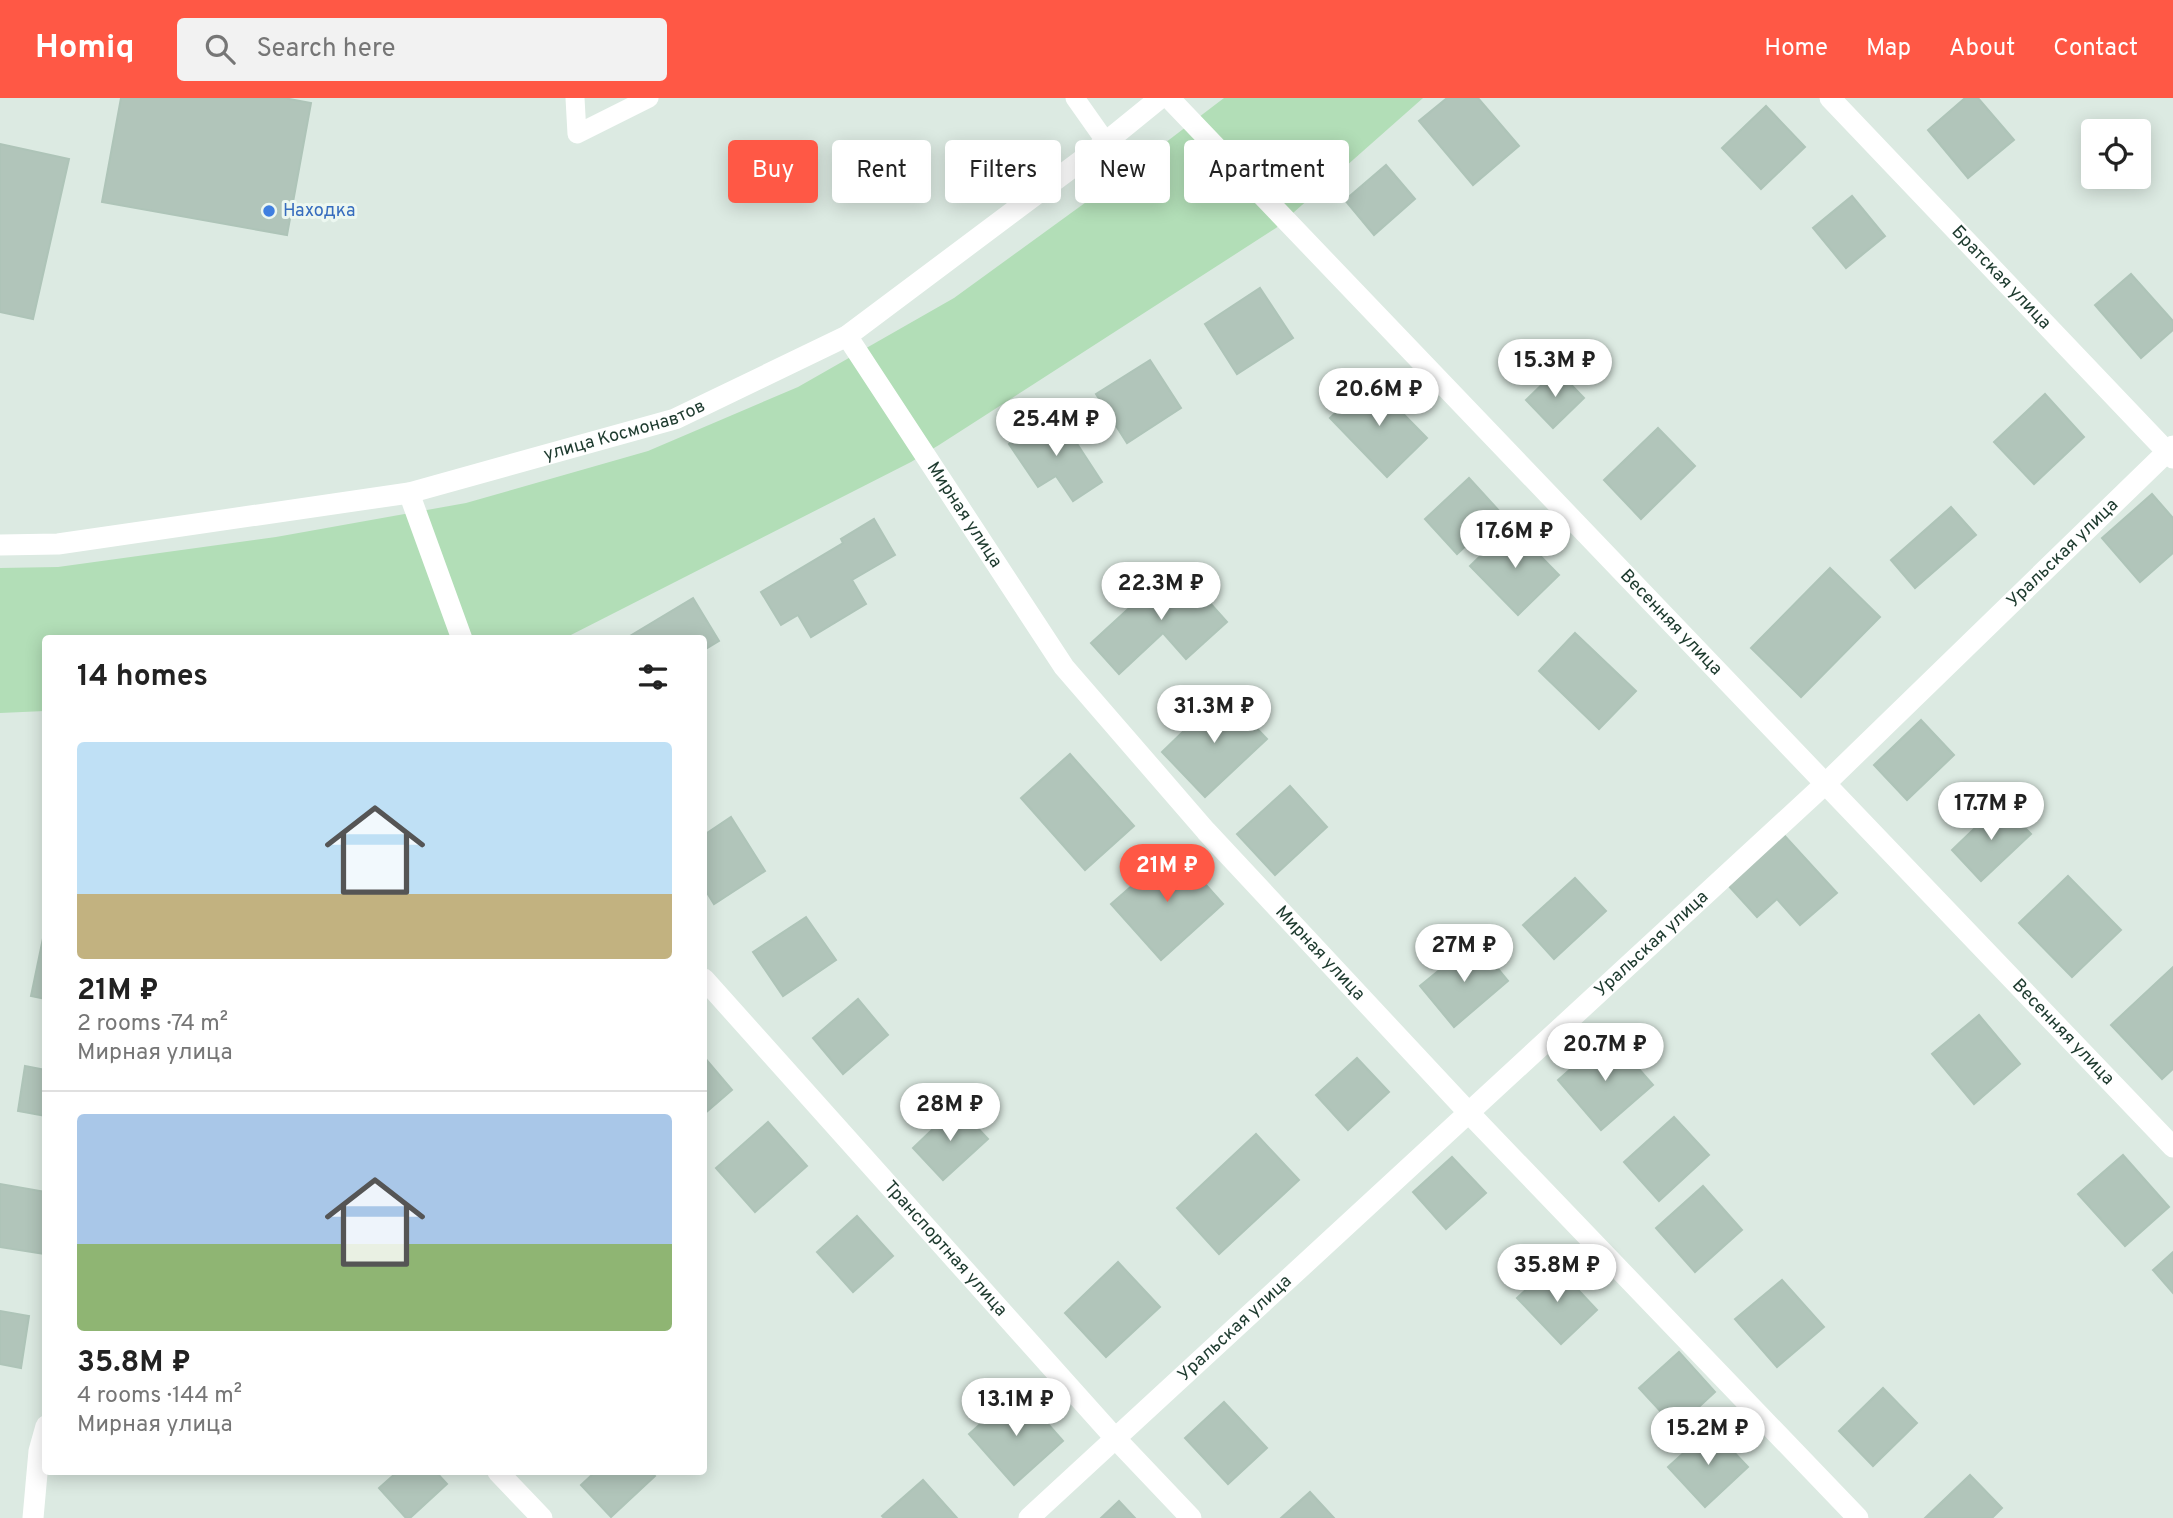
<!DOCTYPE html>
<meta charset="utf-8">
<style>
body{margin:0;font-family:Overpass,sans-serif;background:#f2f2f2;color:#222;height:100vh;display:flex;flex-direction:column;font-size:26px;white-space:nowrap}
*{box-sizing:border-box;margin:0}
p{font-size:23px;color:#767676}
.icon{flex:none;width:38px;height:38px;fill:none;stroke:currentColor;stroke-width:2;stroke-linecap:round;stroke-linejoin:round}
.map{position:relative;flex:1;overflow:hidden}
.panel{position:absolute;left:42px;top:537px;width:665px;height:840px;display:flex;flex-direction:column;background:#fff;border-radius:7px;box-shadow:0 4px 18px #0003}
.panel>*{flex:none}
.hud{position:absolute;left:728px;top:42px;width:665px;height:63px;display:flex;gap:14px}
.tools{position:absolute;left:2081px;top:21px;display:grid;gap:14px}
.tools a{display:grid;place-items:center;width:70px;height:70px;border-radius:7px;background:#fff;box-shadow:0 4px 18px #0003;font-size:35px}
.price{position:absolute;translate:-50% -60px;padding:0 16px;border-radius:24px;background:#fff;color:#222;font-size:23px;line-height:46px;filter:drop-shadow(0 2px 4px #0008)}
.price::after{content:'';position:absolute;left:50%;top:42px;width:21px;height:16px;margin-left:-10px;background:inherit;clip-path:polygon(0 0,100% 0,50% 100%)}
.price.on{background:#ff5845;color:#fff}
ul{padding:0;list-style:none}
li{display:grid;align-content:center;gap:14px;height:371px;padding:0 35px}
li+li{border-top:2px solid #e0e0e0}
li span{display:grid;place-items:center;height:217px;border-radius:7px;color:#555}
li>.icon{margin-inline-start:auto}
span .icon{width:126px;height:126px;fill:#fffc;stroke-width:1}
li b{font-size:30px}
h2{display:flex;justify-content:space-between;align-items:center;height:84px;padding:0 35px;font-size:30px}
.chip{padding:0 24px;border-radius:7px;background:#fff;box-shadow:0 4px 18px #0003;font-size:24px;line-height:63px}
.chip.on{background:#ff5845;color:#fff}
header{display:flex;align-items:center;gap:42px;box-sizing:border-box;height:98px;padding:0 35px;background:#ff5845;color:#fff}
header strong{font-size:33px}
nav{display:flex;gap:38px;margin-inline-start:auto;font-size:24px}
.search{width:490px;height:63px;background:#f2f2f2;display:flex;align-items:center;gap:18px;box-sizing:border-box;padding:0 24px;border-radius:7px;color:#767676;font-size:26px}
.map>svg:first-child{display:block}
.green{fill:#b2deb7}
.building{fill:#b1c5ba;stroke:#aec4b8;stroke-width:2}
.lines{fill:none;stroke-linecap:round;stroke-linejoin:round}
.lane{stroke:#fff;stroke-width:19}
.street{stroke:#fff;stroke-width:21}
.secondary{stroke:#fff;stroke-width:21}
.shop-dot{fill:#3f7fe0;stroke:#ecf7f0;stroke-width:2.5}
.labels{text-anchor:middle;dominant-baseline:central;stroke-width:6;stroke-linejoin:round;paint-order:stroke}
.shop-label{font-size:18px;fill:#366cbe;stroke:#ecf7f0;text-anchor:start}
.street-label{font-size:18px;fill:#1d3a2e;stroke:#ecf7f0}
</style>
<header>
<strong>Homiq</strong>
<div class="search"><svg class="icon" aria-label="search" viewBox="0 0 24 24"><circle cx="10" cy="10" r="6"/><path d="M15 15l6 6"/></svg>Search here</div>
<nav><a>Home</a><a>Map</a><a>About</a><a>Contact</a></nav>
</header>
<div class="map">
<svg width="2173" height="1420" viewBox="0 0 2173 1420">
<rect width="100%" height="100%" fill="#dceae2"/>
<!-- green -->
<polygon class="green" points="1224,0 1423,0 1276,130 939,347 911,364 563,541 46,541 45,613 0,615 0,470 58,469 276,439 466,405 648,353 798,289 954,200 1111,86"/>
<!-- building -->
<g class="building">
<polygon points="121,0 284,0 311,5 287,137 102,104"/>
<polygon points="1447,0 1478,0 1519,48 1473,87 1419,23"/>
<polygon points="1965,0 1978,0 2014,42 1968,80 1928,32"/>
<polygon points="1766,8 1805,49 1761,91 1722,50"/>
<polygon points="0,46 69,61 33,221 0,214"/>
<polygon points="1386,67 1415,101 1374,137 1345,102"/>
<polygon points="1852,98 1885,138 1846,170 1813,130"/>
<polygon points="2131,176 2173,223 2173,232 2141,260 2095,207"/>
<polygon points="1260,190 1293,240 1237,276 1205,226"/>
<polygon points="1150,262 1181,310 1127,345 1096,296"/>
<polygon points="1557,272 1584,300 1553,330 1526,302"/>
<polygon points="1370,282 1427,340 1387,379 1330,320"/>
<polygon points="2045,296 2084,339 2034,386 1994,344"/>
<polygon points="1057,315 1102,384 1073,403 1056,378 1038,389 1009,346"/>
<polygon points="1658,330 1695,368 1641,421 1604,382"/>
<polygon points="1469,380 1501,415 1457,456 1425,421"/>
<polygon points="2152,396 2173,420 2173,455 2140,484 2102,440"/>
<polygon points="1951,409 1976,437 1915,490 1891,462"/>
<polygon points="874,421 895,457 852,482 866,506 811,539 798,517 781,527 761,494 843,445 841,441"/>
<polygon points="1511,428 1559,477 1518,517 1470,468"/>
<polygon points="1176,467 1227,524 1186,561 1163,535 1119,576 1091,545"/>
<polygon points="1830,470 1880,519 1801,599 1751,550"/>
<polygon points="693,500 719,543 704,552 704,541 625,541"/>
<polygon points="1575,535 1636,593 1599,631 1539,573"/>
<polygon points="1223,595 1267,641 1205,699 1162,654"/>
<polygon points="1921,622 1954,657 1907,702 1874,667"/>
<polygon points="1070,656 1134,728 1085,772 1021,700"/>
<polygon points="1290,688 1327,729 1275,777 1237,736"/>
<polygon points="2001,705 2031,736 1981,783 1952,752"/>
<polygon points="731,719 765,773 714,806 704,790 704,737"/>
<polygon points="1783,736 1837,795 1800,827 1777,801 1757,819 1727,786"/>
<polygon points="1174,751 1223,806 1161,862 1111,806"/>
<polygon points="2068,778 2121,832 2072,879 2019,825"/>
<polygon points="1575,780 1606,813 1554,861 1523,827"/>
<polygon points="806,819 836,862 783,898 753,854"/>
<polygon points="46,826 46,901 31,898"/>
<polygon points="1475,843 1508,883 1454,929 1420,888"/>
<polygon points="2173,869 2173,971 2162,981 2111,927"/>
<polygon points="858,901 888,937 843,976 813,940"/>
<polygon points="1979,917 2020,966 1974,1006 1932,956"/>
<polygon points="1609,937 1653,987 1601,1032 1558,982"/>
<polygon points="704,959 732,992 704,1016"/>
<polygon points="1357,960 1389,994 1348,1032 1316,997"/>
<polygon points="25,968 46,972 46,1018 18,1013"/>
<polygon points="957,1008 988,1041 943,1082 913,1050"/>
<polygon points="1674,1019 1709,1057 1659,1103 1624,1064"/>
<polygon points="768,1024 807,1068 755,1114 716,1070"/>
<polygon points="1256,1036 1299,1082 1219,1156 1177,1110"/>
<polygon points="2123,1057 2169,1109 2125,1148 2078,1096"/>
<polygon points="1452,1059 1486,1095 1446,1131 1413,1094"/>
<polygon points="0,1086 46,1094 45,1156 0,1149"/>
<polygon points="1703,1088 1742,1132 1695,1174 1656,1130"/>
<polygon points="857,1118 893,1158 853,1194 817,1154"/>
<polygon points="2173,1154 2173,1195 2153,1172"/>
<polygon points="1118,1164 1160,1209 1106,1259 1065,1215"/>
<polygon points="1554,1166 1597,1212 1561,1246 1517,1200"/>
<polygon points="1782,1182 1824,1229 1777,1269 1735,1221"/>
<polygon points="0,1213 29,1218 21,1270 0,1266"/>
<polygon points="1679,1254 1715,1294 1676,1330 1639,1290"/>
<polygon points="1883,1290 1917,1325 1873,1368 1839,1333"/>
<polygon points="1018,1292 1063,1343 1014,1387 969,1336"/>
<polygon points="1224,1304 1267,1350 1228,1386 1185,1340"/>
<polygon points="1711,1330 1748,1369 1705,1409 1668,1369"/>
<polygon points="397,1374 436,1374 447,1386 410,1420 406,1420 379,1390"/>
<polygon points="595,1374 651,1374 655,1378 611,1419 581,1387"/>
<polygon points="1970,1377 2002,1410 1992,1420 1925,1420"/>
<polygon points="923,1382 957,1420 884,1420 882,1418"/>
<polygon points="1310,1394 1334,1420 1281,1420"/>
<polygon points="1119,1403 1135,1420 1101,1420"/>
</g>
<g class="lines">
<!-- lane -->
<g class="lane">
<polyline points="575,0 577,36 649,0"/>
<polyline points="1075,0 1106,44"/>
</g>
<!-- street -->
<g class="street">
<path id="s1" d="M1169,0L2173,1049"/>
<path id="s2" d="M1830,0L2173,360"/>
<path id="s3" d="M847,238L1064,569L1206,733L1469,1015L1858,1420"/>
<polyline points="409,395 462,541"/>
<path id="s4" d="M704,881L1115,1340L1191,1420"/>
<polyline points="498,1374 542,1420"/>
<polyline points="33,1420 39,1353 46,1328"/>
<path id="s5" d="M1029,1420L1824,687L2173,348"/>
</g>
<!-- secondary -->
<path class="secondary" id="s6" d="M0,447L58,446L409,395L675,321L847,238L1106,44L1160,0"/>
</g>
<!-- markers -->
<circle class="shop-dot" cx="269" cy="113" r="7"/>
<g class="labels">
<!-- shop labels -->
<g class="shop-label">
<text x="283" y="113">Находка</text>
</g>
<!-- street labels -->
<g class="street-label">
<text stroke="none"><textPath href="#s2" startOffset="248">Братская улица</textPath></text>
<text stroke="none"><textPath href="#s6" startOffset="637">улица Космонавтов</textPath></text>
<text stroke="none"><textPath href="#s3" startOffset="214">Мирная улица</textPath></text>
<text stroke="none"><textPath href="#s5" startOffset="1414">Уральская улица</textPath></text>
<text stroke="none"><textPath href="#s1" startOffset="726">Весенняя улица</textPath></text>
<text stroke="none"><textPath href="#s5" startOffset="847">Уральская улица</textPath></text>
<text stroke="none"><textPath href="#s3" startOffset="780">Мирная улица</textPath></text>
<text stroke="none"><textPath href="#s1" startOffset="1293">Весенняя улица</textPath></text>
<text stroke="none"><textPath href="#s4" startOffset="362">Транспортная улица</textPath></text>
<text stroke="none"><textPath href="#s5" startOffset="280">Уральская улица</textPath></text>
</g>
</g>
</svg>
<div class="tools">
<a><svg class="icon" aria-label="locate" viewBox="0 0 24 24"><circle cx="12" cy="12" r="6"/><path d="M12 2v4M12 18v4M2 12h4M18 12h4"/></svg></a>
</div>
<b class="price" style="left:1555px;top:301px">15.3M ₽</b>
<b class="price" style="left:1379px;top:330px">20.6M ₽</b>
<b class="price" style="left:1056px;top:360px">25.4M ₽</b>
<b class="price" style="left:1515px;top:472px">17.6M ₽</b>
<b class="price" style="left:1161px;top:524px">22.3M ₽</b>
<b class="price" style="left:1214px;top:647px">31.3M ₽</b>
<b class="price" style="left:1991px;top:744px">17.7M ₽</b>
<b class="price on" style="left:1167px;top:806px">21M ₽</b>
<b class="price" style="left:1464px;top:886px">27M ₽</b>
<b class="price" style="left:1605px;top:985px">20.7M ₽</b>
<b class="price" style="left:950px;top:1045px">28M ₽</b>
<b class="price" style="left:1557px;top:1206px">35.8M ₽</b>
<b class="price" style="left:1016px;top:1340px">13.1M ₽</b>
<b class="price" style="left:1708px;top:1369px">15.2M ₽</b>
<div class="hud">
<a class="chip on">Buy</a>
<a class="chip">Rent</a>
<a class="chip">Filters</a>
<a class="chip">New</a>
<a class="chip">Apartment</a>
</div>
<section class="panel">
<h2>14 homes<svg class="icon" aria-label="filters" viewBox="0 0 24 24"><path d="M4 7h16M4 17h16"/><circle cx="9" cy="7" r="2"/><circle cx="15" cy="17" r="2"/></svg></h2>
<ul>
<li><span style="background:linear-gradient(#bfe0f5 70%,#c2b280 0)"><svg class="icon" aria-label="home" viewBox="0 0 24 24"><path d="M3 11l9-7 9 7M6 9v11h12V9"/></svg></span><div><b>21M ₽</b><p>2 rooms · 74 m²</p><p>Мирная улица</p></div></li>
<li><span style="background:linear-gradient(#a9c7e8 60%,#8fb573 0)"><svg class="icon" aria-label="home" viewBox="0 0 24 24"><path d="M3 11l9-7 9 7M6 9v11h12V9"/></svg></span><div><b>35.8M ₽</b><p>4 rooms · 144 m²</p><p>Мирная улица</p></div></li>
</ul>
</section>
</div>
